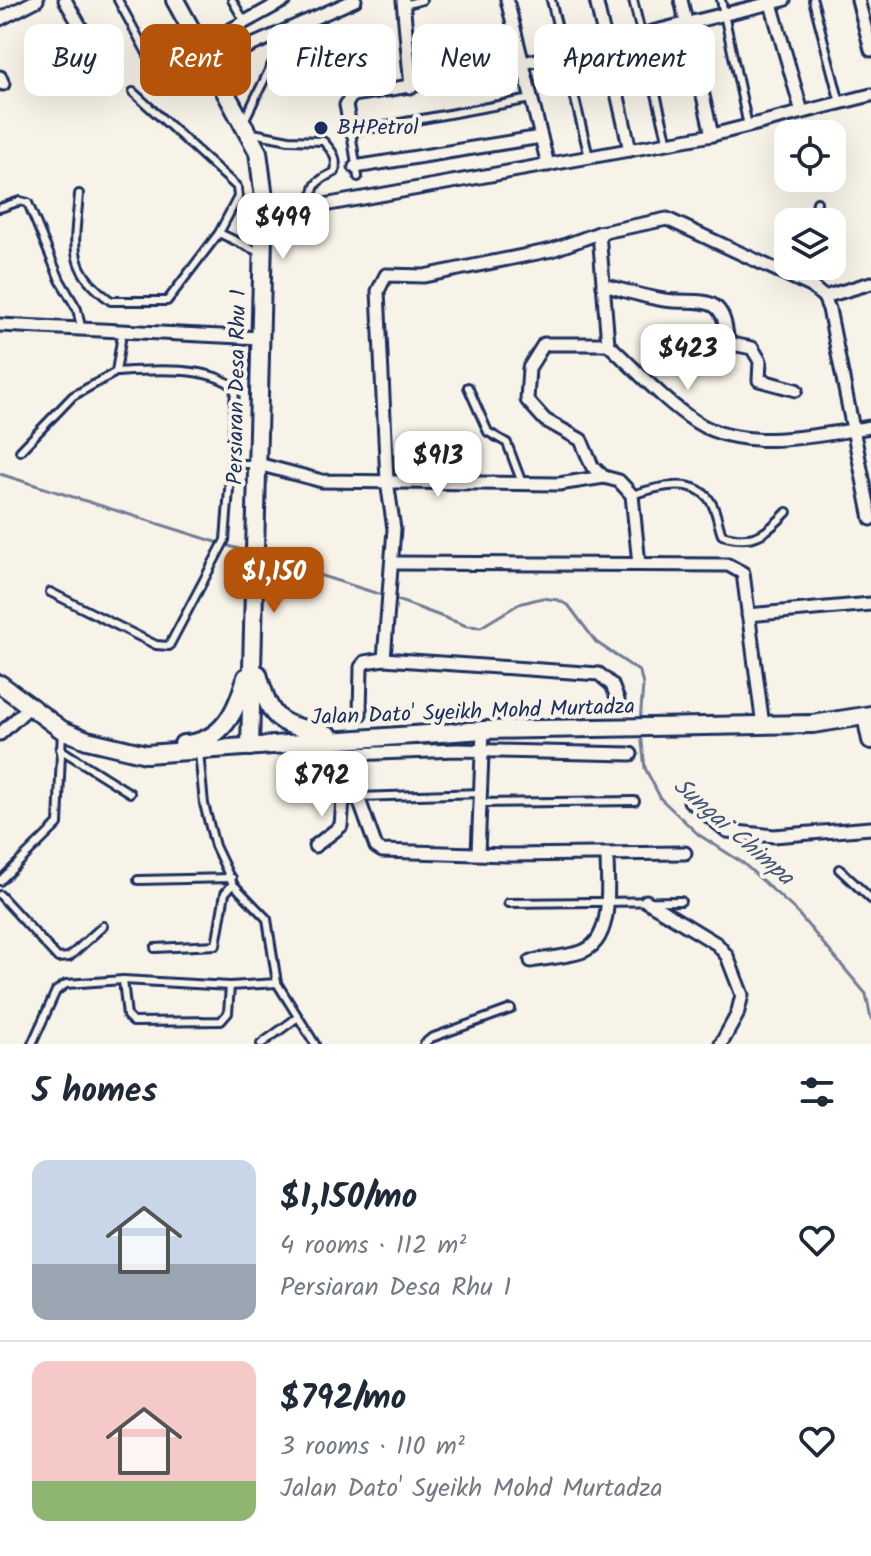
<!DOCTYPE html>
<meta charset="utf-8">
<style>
body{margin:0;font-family:Kalam,sans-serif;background:#f2f2f3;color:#1f2937;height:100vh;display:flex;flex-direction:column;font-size:30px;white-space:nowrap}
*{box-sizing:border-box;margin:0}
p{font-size:26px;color:#747a83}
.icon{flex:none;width:44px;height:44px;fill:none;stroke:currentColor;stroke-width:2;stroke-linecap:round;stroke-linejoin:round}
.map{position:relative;height:1044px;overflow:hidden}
.details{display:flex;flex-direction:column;background:#fff;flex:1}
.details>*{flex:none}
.guide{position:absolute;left:24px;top:24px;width:824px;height:72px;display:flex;gap:16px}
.fabs{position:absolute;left:774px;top:120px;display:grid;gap:16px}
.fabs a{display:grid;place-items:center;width:72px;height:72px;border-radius:16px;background:#fff;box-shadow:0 8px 32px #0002;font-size:40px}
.price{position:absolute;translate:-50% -68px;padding:0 18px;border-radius:16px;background:#fff;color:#222;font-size:26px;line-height:52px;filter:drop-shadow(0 2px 4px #0008)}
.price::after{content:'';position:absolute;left:50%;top:48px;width:24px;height:18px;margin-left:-12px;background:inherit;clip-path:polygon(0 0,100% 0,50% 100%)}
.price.on{background:#b45309;color:#fff}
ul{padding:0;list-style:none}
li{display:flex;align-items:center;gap:24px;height:200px;padding:0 32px}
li+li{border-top:2px solid #e0e1e3}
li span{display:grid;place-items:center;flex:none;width:224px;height:160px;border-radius:16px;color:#555}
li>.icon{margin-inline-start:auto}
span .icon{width:96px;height:96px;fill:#fffc;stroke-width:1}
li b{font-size:34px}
h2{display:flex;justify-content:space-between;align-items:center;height:96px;padding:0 32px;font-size:34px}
.pill{padding:0 28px;border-radius:16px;background:#fff;box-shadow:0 8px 32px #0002;font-size:28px;line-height:72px}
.pill.on{background:#b45309;color:#fff}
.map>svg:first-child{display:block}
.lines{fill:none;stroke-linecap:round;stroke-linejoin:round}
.stream{stroke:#727c95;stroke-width:3}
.lane-casing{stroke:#1b2f5e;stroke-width:12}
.street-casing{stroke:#1b2f5e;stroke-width:17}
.secondary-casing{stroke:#1b2f5e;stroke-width:22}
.lane{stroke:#f7f3e8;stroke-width:6}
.street{stroke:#f7f3e8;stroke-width:11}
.secondary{stroke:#f7f3e8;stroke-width:16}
.poi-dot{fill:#1b2f5e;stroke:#f7f3e8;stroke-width:3}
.labels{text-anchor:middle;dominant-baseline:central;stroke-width:8;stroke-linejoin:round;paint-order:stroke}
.poi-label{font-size:22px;fill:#1b2f5e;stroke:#f7f3e8;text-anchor:start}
.street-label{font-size:22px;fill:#1b2f5e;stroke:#f7f3e8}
.water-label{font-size:24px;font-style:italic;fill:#465679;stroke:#f7f3e8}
</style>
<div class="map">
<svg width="871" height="1044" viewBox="0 0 871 1044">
<rect width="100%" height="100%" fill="#f7f3e8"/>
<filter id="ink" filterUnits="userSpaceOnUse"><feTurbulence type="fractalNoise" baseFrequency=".0125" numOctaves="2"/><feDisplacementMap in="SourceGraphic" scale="16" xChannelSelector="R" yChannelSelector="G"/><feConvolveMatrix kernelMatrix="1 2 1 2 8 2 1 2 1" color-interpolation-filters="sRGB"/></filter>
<g filter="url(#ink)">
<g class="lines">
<!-- stream -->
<g class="stream">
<polyline points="0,474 248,552"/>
<polyline points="259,556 385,596"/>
<polyline points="392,598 467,626 481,627 519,604 542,598 558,600 569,606 596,642 640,672 643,685 640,723"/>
<polyline points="641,734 645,768 661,799 699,835 743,863 795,910 866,994 871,1019"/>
</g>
<defs>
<g id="lane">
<polyline points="118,0 149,57"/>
<polyline points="232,0 245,22"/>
<polyline points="551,0 589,157"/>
<polyline points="633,0 668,143"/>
<polyline points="721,0 748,126"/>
<polyline points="813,0 840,103"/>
<polyline points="404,5 422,0"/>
<polyline points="133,92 237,187 238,197 219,233 259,252"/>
<polyline points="244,121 276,56 277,36"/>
<path d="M253,133L289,140L323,141C333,152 338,157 335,172C315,181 311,185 313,207"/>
<polyline points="358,177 351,132 531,99"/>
<path d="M79,194C75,245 65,268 111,301H167L219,233"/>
<polyline points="0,208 20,201 28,203 60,280 77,309 82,331"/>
<polyline points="814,222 817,202"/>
<polyline points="807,266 811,286"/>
<path d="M116,372C148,370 210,365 235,388L231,464"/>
<polyline points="468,387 488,432 507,443 522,483"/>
<polyline points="20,451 73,396 116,372 122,334"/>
<path d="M632,495C656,487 697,475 712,504C717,513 718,525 722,535C753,544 765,535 787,512"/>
<polyline points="50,592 156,645 169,646 225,540 231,464 254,464"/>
<polyline points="60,749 130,793"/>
<polyline points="199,752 204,804 215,846 233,884 267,919 277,983 315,1044"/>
<polyline points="358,797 481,793"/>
<polyline points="479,803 635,801"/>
<polyline points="839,869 871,899"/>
<polyline points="138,880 232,878"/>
<polyline points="0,881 58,824 62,730"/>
<polyline points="0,895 58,958 69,957 103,926"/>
<polyline points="508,903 681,901"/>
<polyline points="155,948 216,945 225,893 233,884"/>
<polyline points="123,980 127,1016 133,1022 221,1021 228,1013 230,986"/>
<polyline points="32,1044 56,991 66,984 123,980 230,986 277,983"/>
<polyline points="261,1044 298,1017"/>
<polyline points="424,1044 431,1038 511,1009"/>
</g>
<g id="street">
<polyline points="65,0 101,62"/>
<polyline points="403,0 411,87"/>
<polyline points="507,0 548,165"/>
<polyline points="596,0 630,150"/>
<polyline points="681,0 712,135"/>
<polyline points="770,0 802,112"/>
<polyline points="858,0 871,50"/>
<polyline points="0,19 37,0"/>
<polyline points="201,46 285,0"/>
<polyline points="209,64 355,0"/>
<polyline points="0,77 3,84"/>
<path d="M351,132L346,105L352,95C499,75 640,33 784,0"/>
<polyline points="355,167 541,137"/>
<polyline points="263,216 712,135 871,95"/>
<polyline points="599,233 608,344"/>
<path d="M603,285C623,290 644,297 664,300C698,305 724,290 727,338L732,344L752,348L760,361L759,380L796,390"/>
<polyline points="824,297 871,283"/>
<polyline points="0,325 261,338"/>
<polyline points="258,464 322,481 559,484 604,477 619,481 632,495 639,564"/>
<path d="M604,477L592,466L581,440L545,420L527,400L529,368L544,344H608C636,370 664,401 696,422C745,453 818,435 871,427"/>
<polyline points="393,563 728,565 743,573 763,726"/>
<polyline points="748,615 871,604"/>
<polyline points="384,659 394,529 387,481 378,291 386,275 424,276 552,250 599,233 667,219 811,286 824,297 829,309 871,519"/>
<polyline points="360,715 361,667 365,662 384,659 599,674 612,685 618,700"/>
<polyline points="0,734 28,708"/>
<path d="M316,740C328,759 331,781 343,799L358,797L376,847L382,851L506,855L685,853"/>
<polyline points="326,755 457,750 631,754"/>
<polyline points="690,801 727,831 774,836 871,828"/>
<polyline points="315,846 341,826 343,799"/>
<polyline points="478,853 483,730"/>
<polyline points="646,901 717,944 727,956 742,995 737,1015 721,1044"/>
<path d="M531,961C547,958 565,957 581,952C615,941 607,883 607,855"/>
</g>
<g id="secondary">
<polyline points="175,0 258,152 264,198 250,747"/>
<path d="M258,674C273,726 278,722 329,735"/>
<polyline points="0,684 62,730 87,740 146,754 483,730 813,724 871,715"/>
<polyline points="866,716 871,740"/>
<path d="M183,744C222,743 237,711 246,677"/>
</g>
</defs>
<!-- lane casing -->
<use href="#lane" class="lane-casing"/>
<!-- street casing -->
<use href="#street" class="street-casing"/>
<!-- secondary casing -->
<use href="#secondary" class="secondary-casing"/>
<!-- lane -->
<use href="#lane" class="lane"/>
<!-- street -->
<use href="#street" class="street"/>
<!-- secondary -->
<use href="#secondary" class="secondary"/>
</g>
</g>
<!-- markers -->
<circle class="poi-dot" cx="321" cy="128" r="8"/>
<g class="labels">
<!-- poi labels -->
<g class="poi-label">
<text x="337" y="128">BHPetrol</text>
</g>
<!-- street labels -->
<g class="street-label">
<text transform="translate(238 387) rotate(-89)">Persiaran Desa Rhu 1</text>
<text transform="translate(473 713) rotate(-2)">Jalan Dato' Syeikh Mohd Murtadza</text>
</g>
<!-- water labels -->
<g class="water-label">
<text transform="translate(733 832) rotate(41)">Sungai Chimpa</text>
</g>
</g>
</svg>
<div class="fabs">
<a><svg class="icon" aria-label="locate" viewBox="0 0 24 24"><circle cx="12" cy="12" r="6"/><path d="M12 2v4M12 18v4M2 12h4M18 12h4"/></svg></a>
<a><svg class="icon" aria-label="layers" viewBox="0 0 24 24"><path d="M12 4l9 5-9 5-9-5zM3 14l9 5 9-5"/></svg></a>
</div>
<b class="price" style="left:283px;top:261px">$499</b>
<b class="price" style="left:688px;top:392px">$423</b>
<b class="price" style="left:438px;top:499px">$913</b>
<b class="price on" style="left:274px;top:615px">$1,150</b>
<b class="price" style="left:322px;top:819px">$792</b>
<div class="guide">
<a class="pill">Buy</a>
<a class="pill on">Rent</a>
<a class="pill">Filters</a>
<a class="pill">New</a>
<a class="pill">Apartment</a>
</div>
</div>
<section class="details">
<h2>5 homes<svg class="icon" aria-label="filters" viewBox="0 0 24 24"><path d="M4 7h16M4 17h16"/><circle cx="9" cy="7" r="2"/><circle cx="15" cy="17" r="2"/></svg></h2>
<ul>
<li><span style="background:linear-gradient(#c9d6e8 65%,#9aa5b1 0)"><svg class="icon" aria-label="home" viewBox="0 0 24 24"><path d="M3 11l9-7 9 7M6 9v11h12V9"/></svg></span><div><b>$1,150/mo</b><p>4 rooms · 112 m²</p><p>Persiaran Desa Rhu 1</p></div><svg class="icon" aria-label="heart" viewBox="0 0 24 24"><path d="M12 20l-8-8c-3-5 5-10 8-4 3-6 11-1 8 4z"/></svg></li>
<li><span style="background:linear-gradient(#f6c9c9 75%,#8fb573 0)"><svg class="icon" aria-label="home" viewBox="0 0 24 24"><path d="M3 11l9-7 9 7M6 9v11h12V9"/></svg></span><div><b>$792/mo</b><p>3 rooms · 110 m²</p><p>Jalan Dato' Syeikh Mohd Murtadza</p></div><svg class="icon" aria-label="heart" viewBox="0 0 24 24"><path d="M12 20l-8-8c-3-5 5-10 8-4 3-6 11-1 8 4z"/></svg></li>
</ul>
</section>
